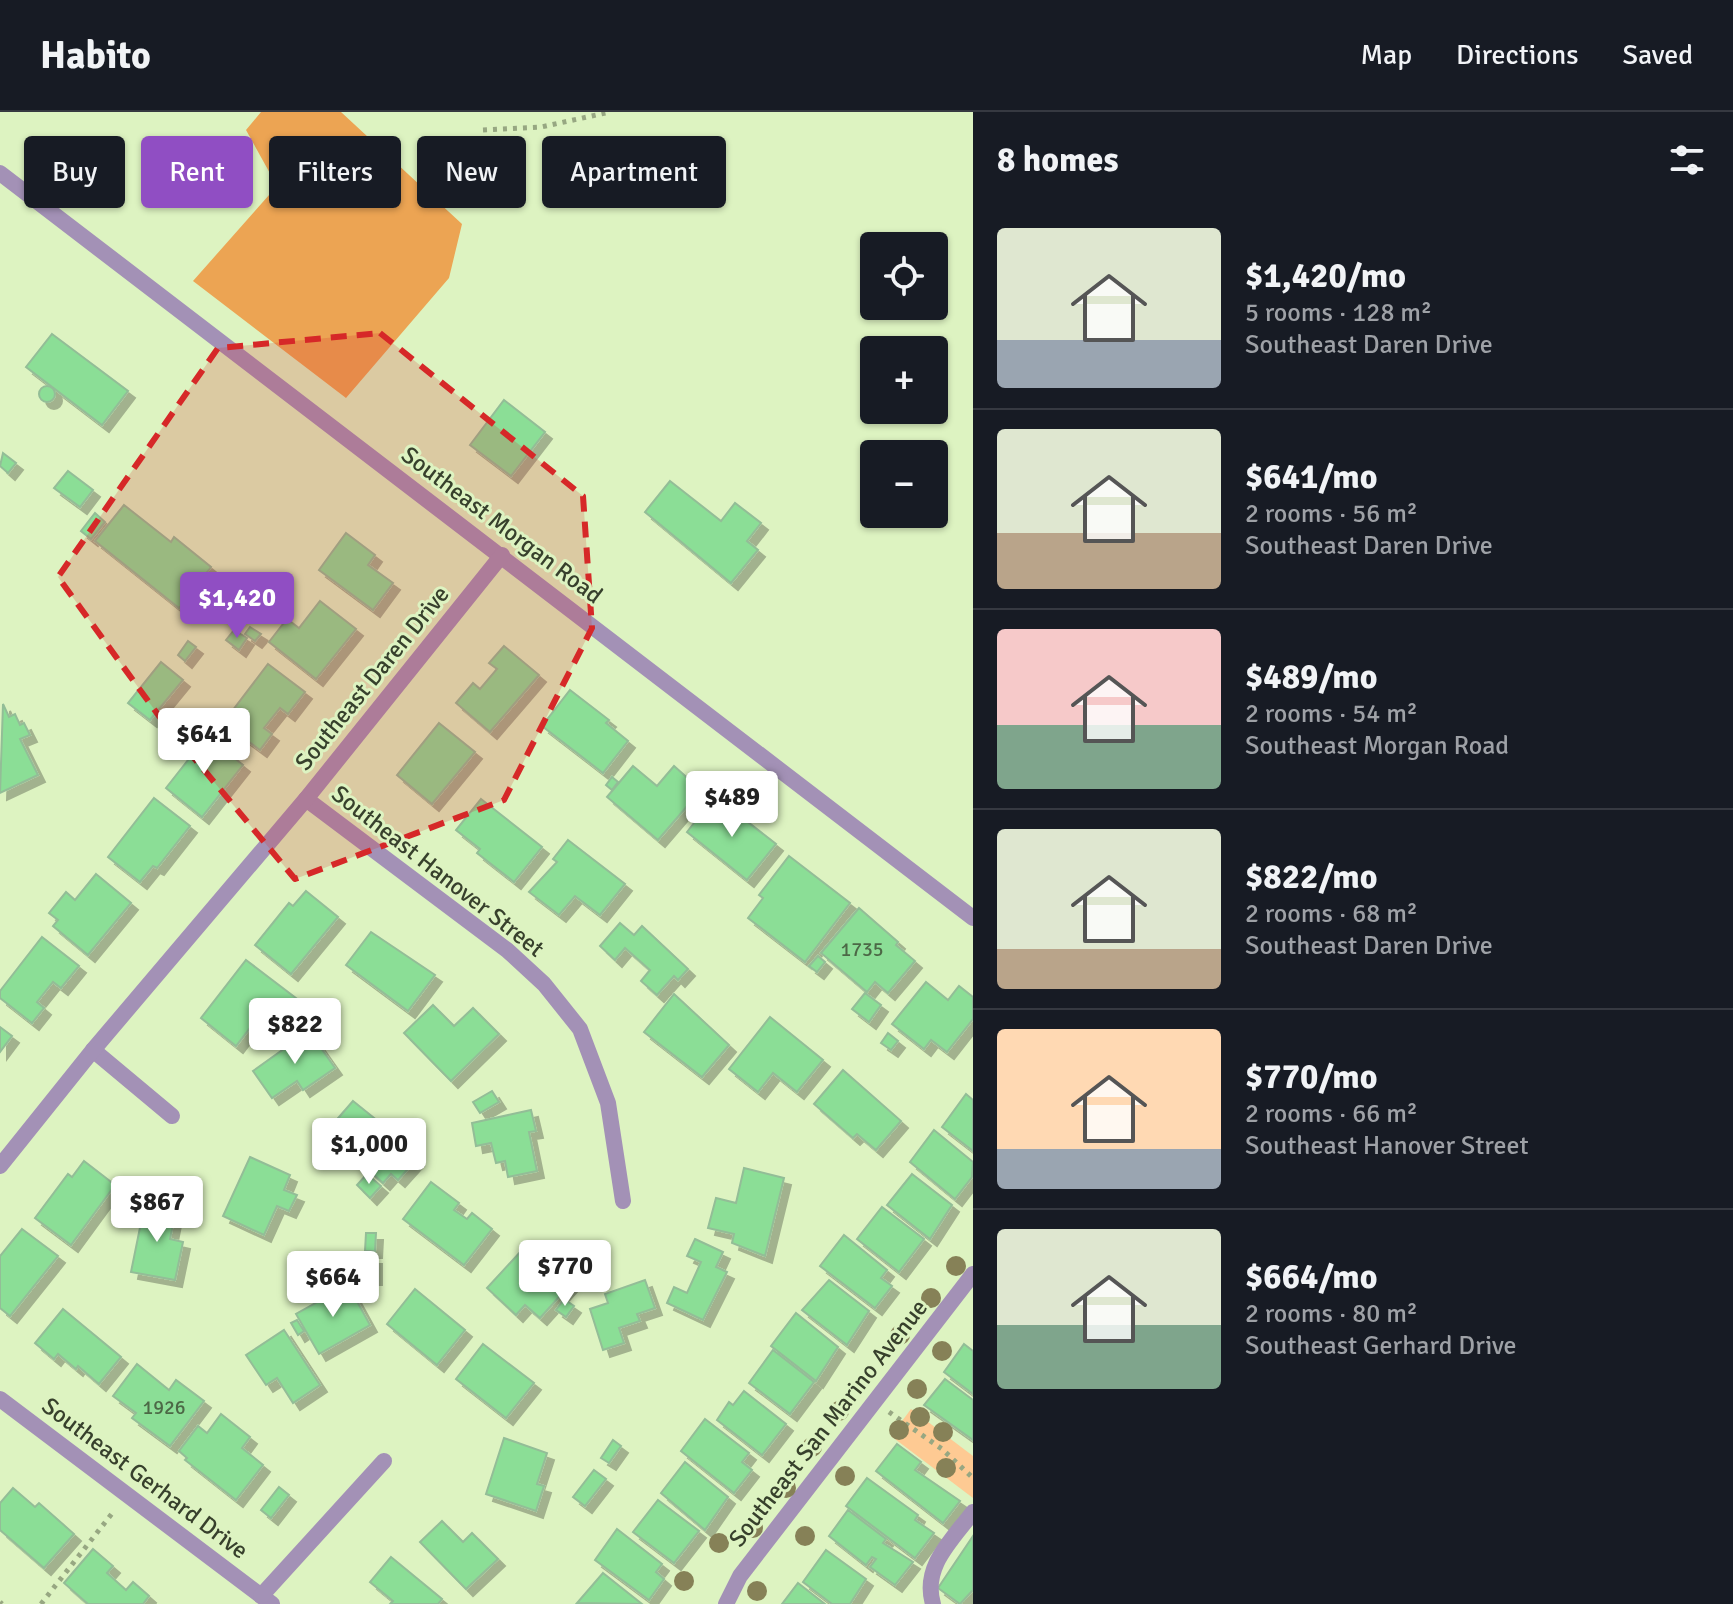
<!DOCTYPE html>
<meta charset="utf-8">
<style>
body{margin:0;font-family:Signika,sans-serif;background:#242831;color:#f1f3f6;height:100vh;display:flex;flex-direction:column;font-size:30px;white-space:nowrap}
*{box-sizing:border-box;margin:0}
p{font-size:26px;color:#9ea1a6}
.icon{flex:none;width:44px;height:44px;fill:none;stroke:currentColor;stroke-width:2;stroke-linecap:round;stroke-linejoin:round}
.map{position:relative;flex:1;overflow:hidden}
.drawer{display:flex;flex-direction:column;background:#171b24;width:760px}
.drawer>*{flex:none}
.banner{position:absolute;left:24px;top:24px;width:760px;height:72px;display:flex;gap:16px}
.fabs{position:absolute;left:860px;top:120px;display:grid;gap:16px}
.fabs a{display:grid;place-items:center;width:88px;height:88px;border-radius:8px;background:#171b24;box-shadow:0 2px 6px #0004;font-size:40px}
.price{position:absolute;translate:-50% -68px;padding:0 18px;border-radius:8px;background:#fff;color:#222;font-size:26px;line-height:52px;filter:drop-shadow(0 2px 4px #0008)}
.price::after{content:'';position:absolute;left:50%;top:48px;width:24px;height:18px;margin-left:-12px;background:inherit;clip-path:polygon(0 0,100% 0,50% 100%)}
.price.current{background:#904ec3;color:#fff}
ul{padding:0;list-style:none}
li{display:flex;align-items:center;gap:24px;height:200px;padding:0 24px}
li+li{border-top:2px solid #363941}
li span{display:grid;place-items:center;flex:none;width:224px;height:160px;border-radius:8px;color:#555}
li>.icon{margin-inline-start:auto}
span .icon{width:96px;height:96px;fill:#fffc;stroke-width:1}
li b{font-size:34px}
h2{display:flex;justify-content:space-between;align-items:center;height:96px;padding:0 24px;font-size:34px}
.tag{padding:0 28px;border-radius:8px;background:#171b24;box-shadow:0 2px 6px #0004;font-size:28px;line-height:72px}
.tag.current{background:#904ec3;color:#fff}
header{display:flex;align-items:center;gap:48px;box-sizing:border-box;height:112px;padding:0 40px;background:#171b24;border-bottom:2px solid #363941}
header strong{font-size:38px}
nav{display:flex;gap:44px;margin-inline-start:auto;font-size:28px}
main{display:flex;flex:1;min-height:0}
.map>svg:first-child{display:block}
.green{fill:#feca93}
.forest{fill:#eca453}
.building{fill:#8bde96;stroke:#93bd97;stroke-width:2;filter:url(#shadow)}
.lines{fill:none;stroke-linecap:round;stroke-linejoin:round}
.path{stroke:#97a782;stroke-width:5;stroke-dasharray:4 6;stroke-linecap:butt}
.lane{stroke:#a391b6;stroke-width:16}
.street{stroke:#a391b6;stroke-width:16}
.tree{fill:#868157}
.marked{fill:#d62828;fill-opacity:0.2;stroke:#d62828;stroke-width:6;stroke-dasharray:16 10;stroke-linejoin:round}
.labels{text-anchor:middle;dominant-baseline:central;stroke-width:6;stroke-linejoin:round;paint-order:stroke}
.number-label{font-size:20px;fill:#4c6846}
.street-label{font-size:24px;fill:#37402c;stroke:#ddf3c1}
</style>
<header>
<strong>Habito</strong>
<nav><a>Map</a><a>Directions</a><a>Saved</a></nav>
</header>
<main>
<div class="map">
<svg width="973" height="1492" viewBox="0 0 973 1492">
<defs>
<filter id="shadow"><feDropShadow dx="7" dy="7" stdDeviation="0" flood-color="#0004"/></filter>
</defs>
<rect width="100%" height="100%" fill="#ddf3c1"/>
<!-- green -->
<polygon class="green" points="911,1297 973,1344 973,1386 891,1324"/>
<!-- forest -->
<polygon class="forest" points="261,0 341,0 462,112 449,166 346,286 193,169 277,74 246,18"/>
<!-- building -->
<g class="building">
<polygon points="52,222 128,279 102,313 26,255"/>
<circle cx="47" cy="282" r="8"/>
<polygon points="504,288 545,320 511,364 470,333"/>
<polygon points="3,341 16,351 8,361 0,354"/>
<polygon points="68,359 93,378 80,395 54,376"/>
<polygon points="670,369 721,409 735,391 761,411 747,429 758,438 731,471 645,400"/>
<polygon points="124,393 171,430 174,425 211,455 179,496 95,429"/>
<polygon points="95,401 105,410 91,427 81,419"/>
<polygon points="346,421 375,443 368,453 393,471 373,498 319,458"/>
<polygon points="320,489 356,517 316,567 269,530 287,507 299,516"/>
<polygon points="250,515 261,522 255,529 245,522"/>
<polygon points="234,518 247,526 239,538 226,528"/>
<polygon points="188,529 196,535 185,549 178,543"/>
<polygon points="504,534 539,563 490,620 456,591 473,571 480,577 497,557 489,551"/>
<polygon points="161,550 183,568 150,608 128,591"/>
<polygon points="268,552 305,580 288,602 280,596 264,616 272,622 260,638 223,611"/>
<polygon points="570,578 609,608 606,611 628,629 603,661 542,614"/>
<polygon points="3,592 9,605 15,602 20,613 24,611 30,623 20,627 38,663 0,681"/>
<polygon points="439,611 475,640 432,692 397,663"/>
<polygon points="207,624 243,653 202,705 166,676"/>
<polygon points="633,654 657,674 674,654 701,678 658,728 607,685"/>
<polygon points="612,665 618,670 612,678 606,673"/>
<polygon points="154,686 190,714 157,756 153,754 140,770 108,745"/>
<polygon points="481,687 542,735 514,770 477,741 480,737 456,718"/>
<polygon points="712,688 732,704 735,700 776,732 747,768 687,720"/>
<polygon points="568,728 625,772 600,803 575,784 559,803 529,780 557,750 553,747"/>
<polygon points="789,744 850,791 805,850 748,806 763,786 759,783"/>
<polygon points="96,762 131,791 88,843 53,814 58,808 49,801 66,780 75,788"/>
<polygon points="306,779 338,805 291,862 255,833 289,791 293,794"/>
<polygon points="859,796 898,830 896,833 915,849 888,881 875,870 867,880 821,841"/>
<polygon points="620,811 634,823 642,814 688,857 678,868 674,864 657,883 641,869 650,858 625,836 615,848 600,834"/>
<polygon points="371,820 435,863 408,899 346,853"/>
<polygon points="42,825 79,854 61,876 53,870 37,890 44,896 32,911 0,886 0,879"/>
<polygon points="818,844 825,850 817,860 809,854"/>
<polygon points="246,848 305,893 283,921 260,903 236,934 201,906"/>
<polygon points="926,870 948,888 959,874 973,885 973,907 947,940 931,928 924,937 892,912"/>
<polygon points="865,881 881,893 869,910 852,897"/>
<polygon points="674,882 729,933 702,965 644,920"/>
<polygon points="433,893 454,914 473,896 499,922 451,969 404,921"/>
<polygon points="770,905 823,948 797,980 773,961 758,980 729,957"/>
<polygon points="0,915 12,924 0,940"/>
<polygon points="309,919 335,956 303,978 297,969 272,986 253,959"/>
<polygon points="888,921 898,929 891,938 881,931"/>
<polygon points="843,958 901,1009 876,1038 857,1022 853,1026 814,992"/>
<polygon points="492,979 499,990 480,1001 473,990"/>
<polygon points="966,982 973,988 973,1039 942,1015"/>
<polygon points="353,989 414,1038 411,1041 417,1047 398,1068 391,1062 383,1071 326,1020"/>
<polygon points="531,998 536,1019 529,1020 537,1059 508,1065 505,1049 496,1051 491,1031 476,1034 472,1011"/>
<polygon points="934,1018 973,1050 972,1065 955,1087 910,1050"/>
<polygon points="250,1045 290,1063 284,1078 297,1083 289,1099 277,1094 264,1123 223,1104"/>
<polygon points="84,1049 115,1073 71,1133 35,1106 68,1062 72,1065"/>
<polygon points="744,1056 784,1066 765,1144 732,1131 734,1122 708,1116 716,1086 736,1091"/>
<polygon points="367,1062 381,1074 370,1086 357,1073"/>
<polygon points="912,1062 952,1093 930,1127 887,1093"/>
<polygon points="431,1070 459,1091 454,1098 467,1107 472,1101 492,1117 464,1153 403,1107"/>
<polygon points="145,1091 176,1097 170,1127 183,1130 175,1168 131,1160"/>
<polygon points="882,1095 924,1127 899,1160 857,1127"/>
<polygon points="22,1117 58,1144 10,1204 0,1196 0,1144"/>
<polygon points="366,1121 376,1121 375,1139 365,1139"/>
<polygon points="844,1123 887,1158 881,1166 892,1174 875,1196 820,1154"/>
<polygon points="695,1127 723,1140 716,1155 727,1160 703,1208 667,1191 674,1175 687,1181 701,1150 687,1144"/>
<polygon points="523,1137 544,1156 556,1143 578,1164 540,1206 525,1193 516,1203 487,1176"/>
<polygon points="363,1145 375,1145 375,1166 362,1166"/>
<polygon points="645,1168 655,1196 637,1202 640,1209 619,1216 624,1231 603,1238 590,1197 608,1191 605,1182"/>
<polygon points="829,1168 869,1199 847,1233 802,1198"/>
<polygon points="348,1173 370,1213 319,1242 296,1202"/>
<polygon points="415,1177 465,1218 437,1253 387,1212"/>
<polygon points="564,1187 574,1194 566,1205 556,1198"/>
<polygon points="63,1197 121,1245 99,1272 78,1254 76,1257 58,1242 54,1247 35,1231"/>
<polygon points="796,1201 838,1235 816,1269 771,1234"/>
<polygon points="297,1208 304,1219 298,1223 291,1211"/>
<polygon points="284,1218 320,1273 293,1291 277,1266 266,1273 246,1243"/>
<polygon points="483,1232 534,1271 506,1306 456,1267"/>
<polygon points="964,1232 973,1239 973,1282 944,1260"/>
<polygon points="773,1238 814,1270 790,1302 749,1271"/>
<polygon points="137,1252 169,1278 176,1268 204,1289 170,1334 132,1306 136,1301 113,1284"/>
<polygon points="945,1267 973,1288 973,1328 924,1293"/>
<polygon points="744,1279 786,1312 762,1343 717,1308 729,1290 733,1293"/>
<polygon points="221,1302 250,1325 242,1336 263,1353 236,1388 185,1348 187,1346 179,1339 198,1314 207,1321"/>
<polygon points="705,1307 749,1341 742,1350 752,1358 734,1381 681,1339"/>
<polygon points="504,1326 547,1341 537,1372 544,1374 536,1399 486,1382"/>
<polygon points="613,1328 621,1334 609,1351 601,1346"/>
<polygon points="897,1332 921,1350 915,1358 960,1389 943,1411 876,1359"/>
<polygon points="685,1350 728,1385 705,1418 661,1381"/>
<polygon points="594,1358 606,1367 585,1394 573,1385"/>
<polygon points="867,1366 918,1403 915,1408 934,1421 915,1446 846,1394"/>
<polygon points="279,1375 289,1383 271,1406 261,1398"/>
<polygon points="13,1376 35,1395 39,1391 74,1422 44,1456 0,1418 0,1391"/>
<polygon points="658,1388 699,1419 674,1451 633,1420"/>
<polygon points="848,1398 886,1427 883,1431 913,1450 895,1473 870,1455 876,1447 872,1445 866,1453 829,1424"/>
<polygon points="442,1409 463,1430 472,1421 498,1447 466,1477 420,1430"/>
<polygon points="617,1417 662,1452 656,1460 664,1467 649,1488 595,1448"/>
<polygon points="973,1424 973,1478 960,1492 938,1476"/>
<polygon points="93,1437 113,1454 107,1461 126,1478 133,1470 149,1484 143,1492 88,1492 64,1471"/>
<polygon points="826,1438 866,1467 850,1492 832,1492 803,1470"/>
<polygon points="391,1445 442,1487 438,1492 390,1492 393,1489 370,1470"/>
<polygon points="603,1461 642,1492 577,1491"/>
<polygon points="798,1471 825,1492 782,1492"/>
</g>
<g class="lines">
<!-- path -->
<g class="path">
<polyline points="483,18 541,15 610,0"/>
<polyline points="889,1300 942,1337 973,1366"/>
<polyline points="0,1490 2,1492"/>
<polyline points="41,1492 114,1399"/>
</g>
<!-- lane -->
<path class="lane" d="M933,1492C922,1455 951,1429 973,1400"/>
<!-- street -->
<g class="street">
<polyline points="0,61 973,806"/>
<polyline points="306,687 507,838 544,872 580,917 608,991 623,1089"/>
<polyline points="93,938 172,1004"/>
<polyline points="0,1054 93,938 306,687 502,443"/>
<polyline points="0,1287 272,1492"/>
<polyline points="261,1484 384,1349"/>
<polyline points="726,1492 740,1464 973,1162"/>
</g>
</g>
<!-- trees -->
<g class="tree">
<circle cx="956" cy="1154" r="10"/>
<circle cx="931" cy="1186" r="10"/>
<circle cx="900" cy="1223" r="10"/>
<circle cx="942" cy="1239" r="10"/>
<circle cx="917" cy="1277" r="10"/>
<circle cx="839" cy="1299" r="10"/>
<circle cx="920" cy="1305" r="10"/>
<circle cx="899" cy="1318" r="10"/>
<circle cx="943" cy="1320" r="10"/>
<circle cx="812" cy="1335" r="10"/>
<circle cx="946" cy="1356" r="10"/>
<circle cx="845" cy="1364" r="10"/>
<circle cx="786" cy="1376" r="10"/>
<circle cx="753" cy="1416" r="10"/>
<circle cx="805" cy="1424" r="10"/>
<circle cx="719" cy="1431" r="10"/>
<circle cx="684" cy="1469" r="10"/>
<circle cx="757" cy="1479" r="10"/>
</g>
<!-- marked area -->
<path class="marked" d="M380,221L583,384L592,516L504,688L295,767L159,604L58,465L218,236Z"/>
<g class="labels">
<!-- number labels -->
<g class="number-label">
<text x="862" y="837">1735</text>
<text x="164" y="1295">1926</text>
</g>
<!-- street labels -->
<g class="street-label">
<text transform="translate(502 413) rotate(37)">Southeast Morgan Road</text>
<text transform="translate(372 566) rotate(-51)">Southeast Daren Drive</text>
<text transform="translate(438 759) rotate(38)">Southeast Hanover Street</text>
<text transform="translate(828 1311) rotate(-52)">Southeast San Marino Avenue</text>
<text transform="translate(145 1366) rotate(37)">Southeast Gerhard Drive</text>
</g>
</g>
</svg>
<div class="fabs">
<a><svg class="icon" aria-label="locate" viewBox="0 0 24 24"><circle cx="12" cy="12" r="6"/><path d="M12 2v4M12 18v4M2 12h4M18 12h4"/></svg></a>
<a>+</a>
<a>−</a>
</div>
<b class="price current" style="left:237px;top:528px">$1,420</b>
<b class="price" style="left:204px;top:664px">$641</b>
<b class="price" style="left:732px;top:727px">$489</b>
<b class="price" style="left:295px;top:954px">$822</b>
<b class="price" style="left:369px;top:1074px">$1,000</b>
<b class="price" style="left:157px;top:1132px">$867</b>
<b class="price" style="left:565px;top:1196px">$770</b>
<b class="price" style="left:333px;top:1207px">$664</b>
<div class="banner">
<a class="tag">Buy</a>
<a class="tag current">Rent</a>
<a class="tag">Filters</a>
<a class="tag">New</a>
<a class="tag">Apartment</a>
</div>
</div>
<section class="drawer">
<h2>8 homes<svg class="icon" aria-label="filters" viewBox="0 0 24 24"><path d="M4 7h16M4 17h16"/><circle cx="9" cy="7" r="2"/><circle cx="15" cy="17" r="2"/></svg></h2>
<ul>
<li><span style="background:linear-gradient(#dfe7d0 70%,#9aa5b1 0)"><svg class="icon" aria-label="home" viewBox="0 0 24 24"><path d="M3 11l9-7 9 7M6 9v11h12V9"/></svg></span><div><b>$1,420/mo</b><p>5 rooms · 128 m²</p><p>Southeast Daren Drive</p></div></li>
<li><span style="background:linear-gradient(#dfe7d0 65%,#b9a48a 0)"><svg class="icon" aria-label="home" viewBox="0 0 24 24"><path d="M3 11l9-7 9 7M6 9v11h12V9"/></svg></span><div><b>$641/mo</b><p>2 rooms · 56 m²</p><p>Southeast Daren Drive</p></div></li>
<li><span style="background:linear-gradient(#f6c9c9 60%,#7fa58c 0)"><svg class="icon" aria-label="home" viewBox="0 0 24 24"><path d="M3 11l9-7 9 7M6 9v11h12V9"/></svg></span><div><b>$489/mo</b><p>2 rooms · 54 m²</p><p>Southeast Morgan Road</p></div></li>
<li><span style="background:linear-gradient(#dfe7d0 75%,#b9a48a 0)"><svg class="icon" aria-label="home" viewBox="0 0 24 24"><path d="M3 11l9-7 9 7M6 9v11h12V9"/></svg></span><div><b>$822/mo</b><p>2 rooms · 68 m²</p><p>Southeast Daren Drive</p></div></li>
<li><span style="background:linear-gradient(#ffd9b3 75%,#9aa5b1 0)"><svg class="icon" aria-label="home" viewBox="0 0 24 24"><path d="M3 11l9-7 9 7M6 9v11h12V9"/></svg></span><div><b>$770/mo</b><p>2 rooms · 66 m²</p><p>Southeast Hanover Street</p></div></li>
<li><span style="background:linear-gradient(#dfe7d0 60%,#7fa58c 0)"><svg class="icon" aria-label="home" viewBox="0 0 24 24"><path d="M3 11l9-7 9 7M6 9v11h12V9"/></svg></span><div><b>$664/mo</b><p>2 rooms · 80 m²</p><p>Southeast Gerhard Drive</p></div></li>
</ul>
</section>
</main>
